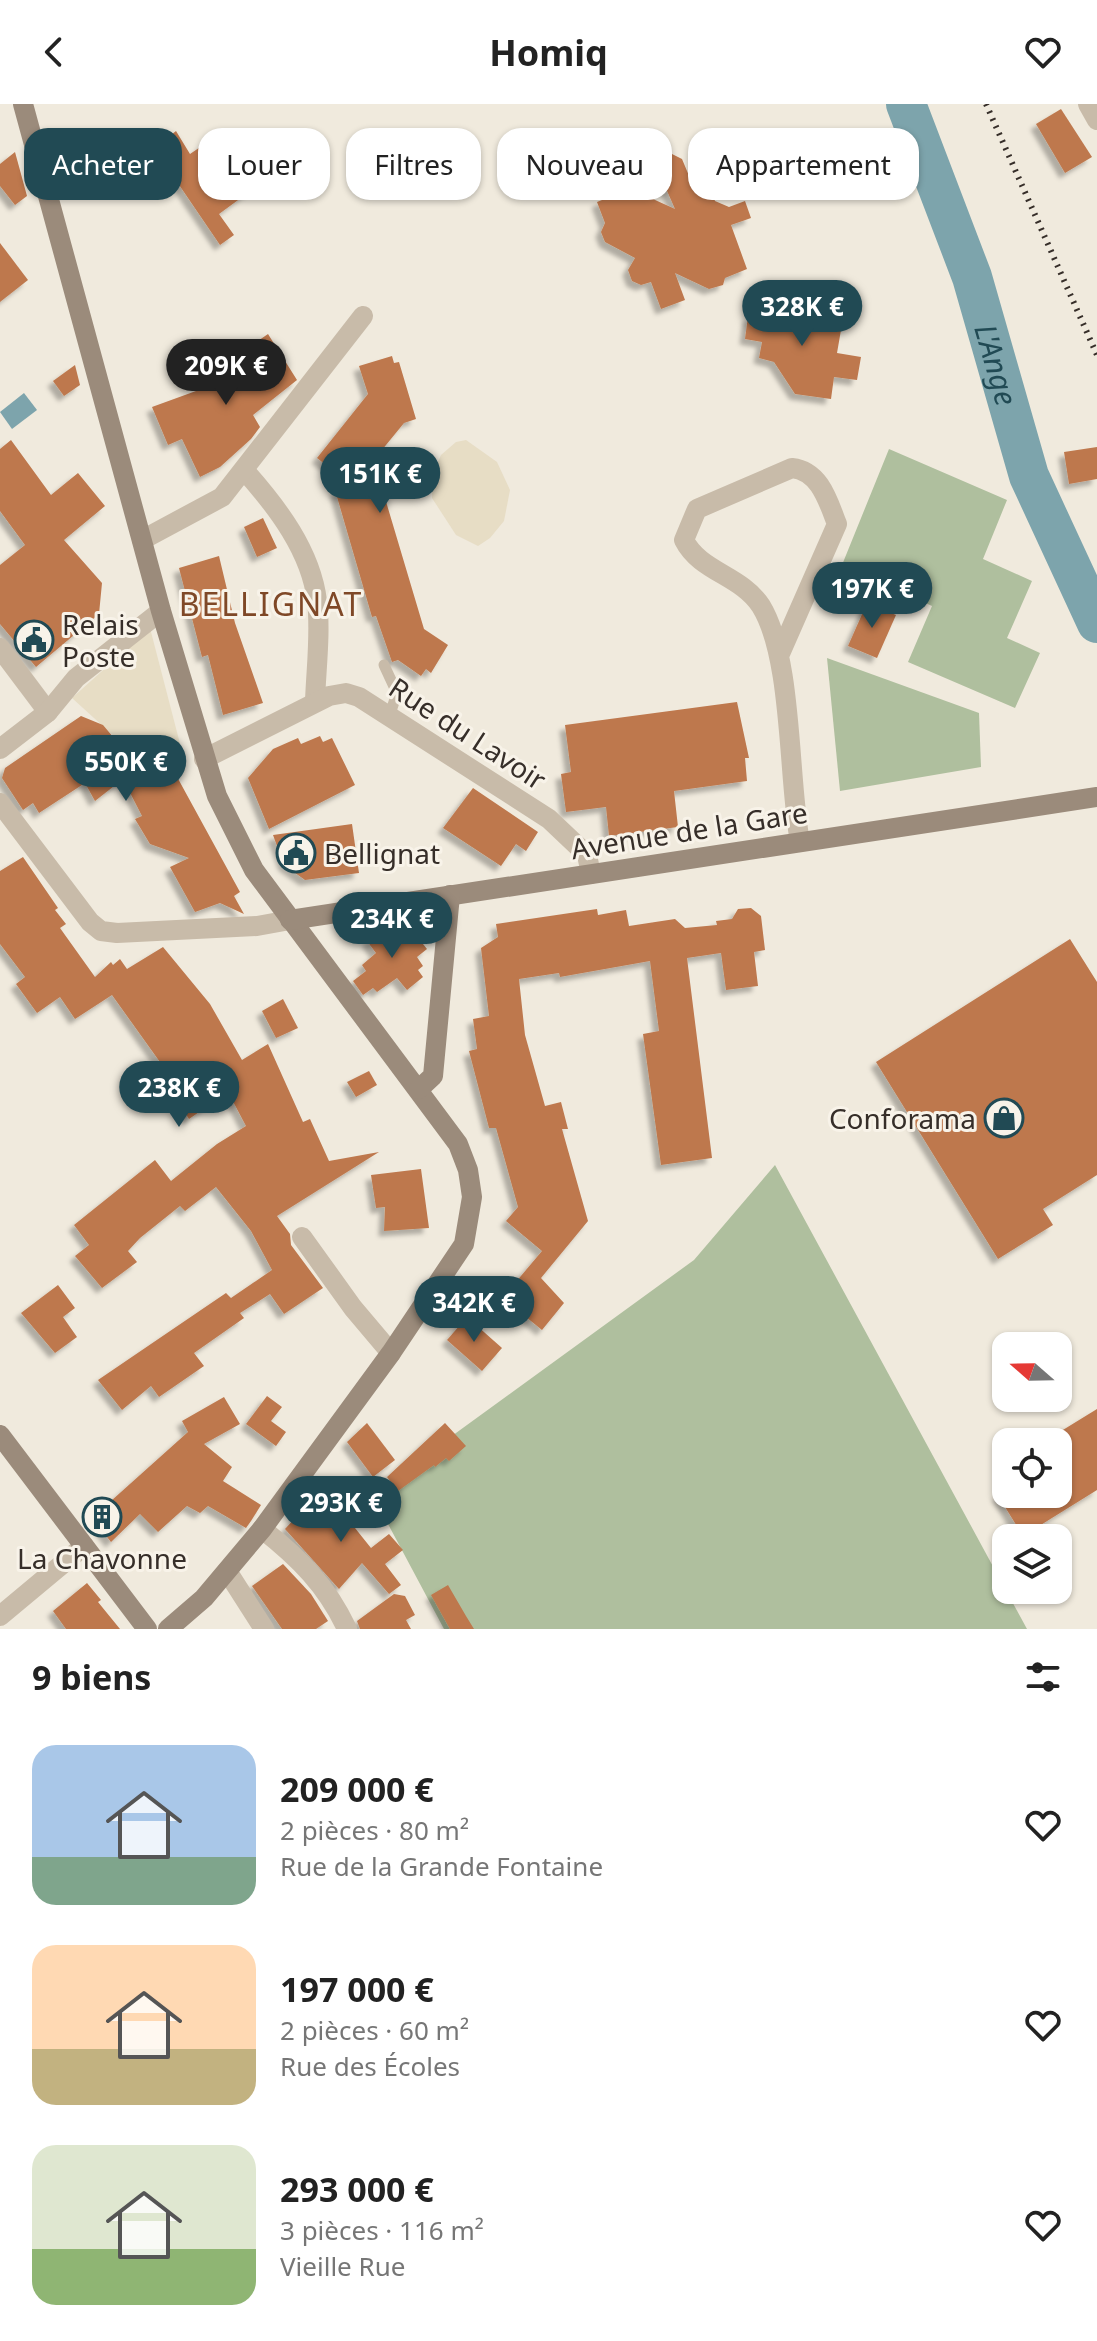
<!DOCTYPE html>
<html lang="fr">
<meta charset="utf-8">
<style>
body{margin:0;font-family:"Noto Sans",sans-serif;background:#f2f2f2;color:#222;height:100vh;display:flex;flex-direction:column;font-size:30px;white-space:nowrap}
*{box-sizing:border-box;margin:0}
p{font-size:26px;color:#767676}
.icon{flex:none;width:44px;height:44px;fill:none;stroke:currentColor;stroke-width:2;stroke-linecap:round;stroke-linejoin:round}
.map{position:relative;height:1525px;overflow:hidden}
.side{display:flex;flex-direction:column;background:#fff;flex:1}
.side>*{flex:none}
.guide{position:absolute;left:24px;top:24px;width:1050px;height:72px;display:flex;gap:16px}
.needle{width:52px;rotate:290deg}
.controls{position:absolute;left:992px;top:1228px;display:grid;gap:16px}
.controls a{display:grid;place-items:center;width:80px;height:80px;border-radius:16px;background:#fff;box-shadow:0 2px 6px #0004;font-size:40px}
.price{position:absolute;translate:-50% -68px;padding:0 18px;border-radius:28px;background:#214a54;color:#fff;font-size:26px;line-height:52px;filter:drop-shadow(0 2px 4px #0008)}
.price::after{content:'';position:absolute;left:50%;top:48px;width:24px;height:18px;margin-left:-12px;background:inherit;clip-path:polygon(0 0,100% 0,50% 100%)}
.price.active{background:#222;color:#fff}
ul{padding:0;list-style:none}
li{display:flex;align-items:center;gap:24px;height:200px;padding:0 32px}
li span{display:grid;place-items:center;flex:none;width:224px;height:160px;border-radius:24px;color:#555}
li>.icon{margin-inline-start:auto}
span .icon{width:96px;height:96px;fill:#fffc;stroke-width:1}
li b{font-size:34px}
h2{display:flex;justify-content:space-between;align-items:center;height:96px;padding:0 32px;font-size:34px}
.tag{padding:0 28px;border-radius:24px;background:#fff;box-shadow:0 2px 6px #0004;font-size:28px;line-height:72px}
.tag.active{background:#214a54;color:#fff}
header{display:flex;justify-content:space-between;align-items:center;height:104px;padding:0 32px;background:#fff;font-size:36px;font-weight:700}
.map>svg:first-child{display:block}
.green{fill:#afbf9e}
.plaza{fill:#e7ddc5}
.water{fill:#7da4ac}
.lines{fill:none;stroke-linecap:round;stroke-linejoin:round}
.river{stroke:#7da4ac;stroke-width:40}
.building{fill:#be784d;filter:url(#shadow)}
.lane{stroke:#c8bba9;stroke-width:11}
.street{stroke:#c8bba9;stroke-width:20}
.secondary{stroke:#9b8b7b;stroke-width:20}
.rail{stroke:#362e29;stroke-width:6;stroke-dasharray:2 6;stroke-linecap:butt}
.labels{text-anchor:middle;dominant-baseline:central;stroke-width:6;stroke-linejoin:round;paint-order:stroke}
.poi-label{font-size:28px;fill:#362e29;stroke:#f8f3e9;text-anchor:start}
.street-label{font-size:28px;fill:#362e29;stroke:#f8f3e9}
.water-label{font-size:30px;font-style:italic;fill:#214a54;stroke:#f8f3e9}
.quarter-label{font-size:32px;letter-spacing:2px;fill:#7f4827;stroke:#f8f3e9}
</style>
<header><svg class="icon" aria-label="back" viewBox="0 0 24 24"><path d="M15 5l-7 7 7 7"/></svg>Homiq<svg class="icon" aria-label="heart" viewBox="0 0 24 24"><path d="M12 20l-8-8c-3-5 5-10 8-4 3-6 11-1 8 4z"/></svg></header>
<div class="map">
<svg width="1097" height="1525" viewBox="0 0 1097 1525">
<defs>
<filter id="shadow"><feDropShadow dx="-5.5" dy="5.5" stdDeviation="2" flood-color="#0004"/></filter>
</defs>
<rect width="100%" height="100%" fill="#f0eadd"/>
<!-- green -->
<g class="green">
<polygon points="889,345 1007,396 983,455 1032,477 1007,534 1040,549 1015,604 908,558 932,502 842,461"/>
<polygon points="827,554 979,609 981,663 840,687"/>
<polygon points="775,1061 1027,1525 444,1525 372,1390 694,1156"/>
</g>
<!-- plaza -->
<g class="plaza">
<polygon points="466,336 497,358 510,386 504,417 490,434 478,442 456,431 432,394 433,369 441,351 456,338"/>
<polygon points="150,524 185,659 149,677 116,634 72,594"/>
</g>
<!-- water -->
<polygon class="water" points="24,289 37,306 12,325 0,308"/>
<g class="lines">
<!-- river -->
<path class="river" id="s1" d="M906,0L972,173L1029,372L1097,519"/>
</g>
<!-- building -->
<g class="building">
<polygon points="1061,5 1092,53 1065,69 1036,20"/>
<polygon points="176,27 190,50 224,27 260,80 219,110 234,131 220,141 154,44"/>
<polygon points="15,48 27,92 15,101 0,82 0,60"/>
<polygon points="672,50 682,55 692,79 706,75 715,97 729,103 745,97 751,114 731,121 747,165 725,174 723,181 709,185 675,169 685,196 661,205 651,178 641,181 632,177 628,166 635,154 605,138 601,128 605,119 597,98 607,94 611,85 622,81 675,105 657,64 661,55"/>
<polygon points="0,139 28,176 0,198"/>
<polygon points="774,192 799,197 798,209 831,212 841,226 837,249 861,253 857,276 834,273 831,295 795,290 774,258 759,254 762,238 745,235 748,212 759,214 761,202 772,203"/>
<polygon points="268,230 297,276 253,311 260,323 251,335 220,363 200,373 182,335 168,341 152,303 207,283 228,269 223,261"/>
<polygon points="392,252 394,259 399,258 416,315 404,319 377,352 384,372 379,374 424,525 448,541 431,569 426,565 421,572 398,556 392,558 376,512 372,513 335,386 354,383 317,354 368,290 359,262"/>
<polygon points="75,261 80,281 64,292 53,277"/>
<polygon points="11,336 51,391 78,369 105,402 64,436 102,479 99,510 36,563 0,520 0,461 25,441 0,407 0,345"/>
<polygon points="1097,343 1097,375 1069,380 1064,348"/>
<polygon points="263,414 277,444 257,453 244,423"/>
<polygon points="219,452 235,519 263,599 223,611 208,551 202,553 179,464"/>
<polygon points="867,499 896,511 877,554 848,542"/>
<polygon points="737,598 749,654 745,654 747,677 674,687 678,723 609,732 606,703 566,708 561,670 571,668 565,621"/>
<polygon points="81,612 103,621 153,680 176,671 240,788 234,792 244,810 220,799 195,808 170,763 189,754 150,740 135,715 142,712 123,675 95,697 85,679 39,709 33,699 23,706 2,674 5,664"/>
<polygon points="320,632 323,638 332,634 355,681 269,725 248,674 273,645 298,634 301,640"/>
<polygon points="473,684 538,728 526,747 516,740 501,762 443,724"/>
<polygon points="352,720 359,769 305,776 284,761 273,731"/>
<polygon points="23,753 58,804 55,806 66,820 60,824 95,873 111,858 113,861 120,855 127,865 163,843 210,900 242,956 268,940 303,1018 310,1015 329,1057 379,1048 277,1112 290,1130 291,1141 323,1184 284,1210 270,1190 240,1209 244,1214 194,1249 204,1262 159,1293 151,1282 122,1306 98,1276 226,1189 231,1194 272,1166 251,1127 216,1083 185,1107 180,1102 140,1134 128,1147 137,1158 102,1184 75,1152 89,1141 74,1121 155,1056 171,1077 217,1040 246,1022 228,988 189,1015 169,984 175,979 112,891 75,915 60,893 37,909 16,880 25,873 0,840 0,767"/>
<polygon points="751,804 761,812 765,846 754,848 758,882 726,886 721,849 687,854 712,1054 661,1061 643,930 659,927 650,857 560,873 559,869 519,875 525,931 545,1002 561,998 568,1025 562,1025 588,1117 541,1174 564,1199 542,1226 526,1213 532,1204 510,1185 542,1147 506,1117 518,1103 496,1024 489,1024 469,947 477,945 473,915 489,912 481,844 498,833 496,820 597,805 598,811 626,806 629,822 675,815 685,824 717,821 716,817 732,815 738,805"/>
<polygon points="398,818 406,829 411,825 427,845 417,853 423,862 418,866 423,873 407,886 397,874 377,888 373,884 363,891 353,877 366,867 362,861 376,849 367,837"/>
<polygon points="1070,835 1097,878 1097,1071 1043,1105 1053,1121 998,1155 876,958"/>
<polygon points="283,895 298,924 276,934 262,907"/>
<polygon points="369,967 377,981 356,993 347,978"/>
<polygon points="421,1065 429,1124 384,1127 385,1103 376,1104 371,1071"/>
<polygon points="58,1181 75,1204 63,1213 77,1233 55,1249 21,1209"/>
<polygon points="467,1213 502,1244 482,1267 447,1236"/>
<polygon points="267,1292 282,1303 271,1317 286,1328 276,1342 246,1320"/>
<polygon points="224,1293 240,1320 204,1340 232,1363 223,1377 261,1401 251,1417 246,1424 208,1402 200,1409 187,1402 158,1428 140,1410 111,1438 92,1414 188,1328 182,1317"/>
<polygon points="1097,1305 1097,1386 1023,1432 997,1390 1058,1390 1058,1329"/>
<polygon points="367,1319 395,1356 373,1373 347,1338"/>
<polygon points="445,1319 466,1342 449,1357 446,1354 435,1363 434,1361 398,1387 387,1373"/>
<polygon points="323,1384 371,1444 389,1430 403,1446 385,1460 401,1481 389,1490 362,1459 339,1485 285,1425"/>
<polygon points="283,1460 311,1490 328,1517 316,1525 282,1525 252,1482"/>
<polygon points="87,1479 101,1496 98,1498 120,1525 66,1525 53,1507"/>
<polygon points="448,1481 466,1512 474,1525 450,1525 431,1491"/>
<polygon points="394,1490 405,1492 415,1511 406,1516 411,1525 360,1525 357,1517"/>
</g>
<g class="lines">
<!-- lane -->
<polyline class="lane" points="384,561 397,589 390,610"/>
<!-- street -->
<g class="street">
<polyline points="1088,0 1097,16"/>
<path d="M245,367C277,403 311,447 317,497C321,529 316,565 315,598"/>
<polyline points="142,436 222,393 363,212"/>
<polyline points="0,544 48,608"/>
<path d="M779,552L837,420C828,397 820,367 792,364L697,405L684,436C700,468 741,471 761,502C793,554 788,674 800,738"/>
<polyline points="0,645 48,608 76,574 161,507"/>
<polyline points="204,655 329,592 346,589 359,593 549,715 587,751 591,770"/>
<polyline points="0,699 90,818 101,827 117,829 257,822 290,816"/>
<polyline points="302,1133 353,1204 391,1249"/>
<path d="M262,1425C299,1454 327,1482 347,1525"/>
<polyline points="227,1467 264,1525"/>
<polyline points="0,1512 84,1442"/>
</g>
<!-- secondary -->
<g class="secondary">
<polyline points="23,0 161,507 217,692 254,766 458,1040 468,1066 472,1093 464,1140 391,1249 262,1425 204,1494 168,1525"/>
<polyline points="290,816 1097,693"/>
<polyline points="419,985 433,972 450,791"/>
<polyline points="0,1331 147,1525"/>
</g>
<!-- rail -->
<polyline class="rail" points="986,0 1097,251"/>
</g>
<!-- icons -->
<defs>
<symbol id="civic-ring" viewBox="-11 -11 22 22"><circle r="9.5" fill="#f8f3e9" stroke="#214a54" stroke-width="1.5"/><path d="M-.6-6.5H3V-4.5H.6V-3L4-1V1h2V6H-6V1h2V-1L-.6-3ZM-1.2 2.5V6h2.4V2.5Z" fill="#214a54"/></symbol>
<symbol id="shop-ring" viewBox="-11 -11 22 22"><circle r="9.5" fill="#f8f3e9" stroke="#214a54" stroke-width="1.5"/><path d="M-5-2.5h2.3a2.7 3.5 0 0 1 5.4 0H5L5.5 6h-11ZM-1.5-2.5h3a1.5 2.3 0 0 0-3 0Z" fill="#214a54"/></symbol>
<symbol id="building-ring" viewBox="-11 -11 22 22"><circle r="9.5" fill="#f8f3e9" stroke="#214a54" stroke-width="1.5"/><path d="M-4-6H4V6H1V3H-1V6H-4ZM-2.5-4.3h1.7v1.8h-1.7ZM.8-4.3h1.7v1.8H.8ZM-2.5-1h1.7V.8h-1.7ZM.8-1h1.7V.8H.8Z" fill="#214a54"/></symbol>
</defs>
<g fill-rule="evenodd">
<use href="#civic-ring" x="12" y="514" width="44" height="44"/>
<use href="#civic-ring" x="274" y="727" width="44" height="44"/>
<use href="#shop-ring" x="982" y="992" width="44" height="44"/>
<use href="#building-ring" x="80" y="1391" width="44" height="44"/>
</g>
<g class="labels">
<!-- poi labels -->
<g class="poi-label">
<text x="62" y="520">Relais<tspan x="62" dy="32">Poste</tspan></text>
<text x="324" y="749">Bellignat</text>
<text x="976" y="1014" text-anchor="end">Conforama</text>
<text x="102" y="1454" text-anchor="middle">La Chavonne</text>
</g>
<!-- street labels -->
<g class="street-label">
<text transform="translate(468 629) rotate(33)">Rue du Lavoir</text>
<text transform="translate(689 726) rotate(-9)">Avenue de la Gare</text>
</g>
<!-- water labels -->
<g class="water-label">
<text stroke="none"><textPath href="#s1" startOffset="276">L'Ange</textPath></text>
</g>
<!-- quarter labels -->
<g class="quarter-label">
<text x="271" y="499">BELLIGNAT</text>
</g>
</g>
</svg>
<div class="controls">
<a><svg class="needle" viewBox="-14 -14 28 28"><path d="M0-13l5 13h-10z" fill="#e53935"/><path d="M0 13l5-13h-10z" fill="#767676"/></svg></a>
<a><svg class="icon" aria-label="locate" viewBox="0 0 24 24"><circle cx="12" cy="12" r="6"/><path d="M12 2v4M12 18v4M2 12h4M18 12h4"/></svg></a>
<a><svg class="icon" aria-label="layers" viewBox="0 0 24 24"><path d="M12 4l9 5-9 5-9-5zM3 14l9 5 9-5"/></svg></a>
</div>
<b class="price" style="left:802px;top:244px">328K €</b>
<b class="price active" style="left:226px;top:303px">209K €</b>
<b class="price" style="left:380px;top:411px">151K €</b>
<b class="price" style="left:872px;top:526px">197K €</b>
<b class="price" style="left:126px;top:699px">550K €</b>
<b class="price" style="left:392px;top:856px">234K €</b>
<b class="price" style="left:179px;top:1025px">238K €</b>
<b class="price" style="left:474px;top:1240px">342K €</b>
<b class="price" style="left:341px;top:1440px">293K €</b>
<div class="guide">
<a class="tag active">Acheter</a>
<a class="tag">Louer</a>
<a class="tag">Filtres</a>
<a class="tag">Nouveau</a>
<a class="tag">Appartement</a>
</div>
</div>
<section class="side">
<h2>9 biens<svg class="icon" aria-label="filters" viewBox="0 0 24 24"><path d="M4 7h16M4 17h16"/><circle cx="9" cy="7" r="2"/><circle cx="15" cy="17" r="2"/></svg></h2>
<ul>
<li><span style="background:linear-gradient(#a9c7e8 70%,#7fa58c 0)"><svg class="icon" aria-label="home" viewBox="0 0 24 24"><path d="M3 11l9-7 9 7M6 9v11h12V9"/></svg></span><div><b>209 000 €</b><p>2 pièces · 80 m²</p><p>Rue de la Grande Fontaine</p></div><svg class="icon" aria-label="heart" viewBox="0 0 24 24"><path d="M12 20l-8-8c-3-5 5-10 8-4 3-6 11-1 8 4z"/></svg></li>
<li><span style="background:linear-gradient(#ffd9b3 65%,#c2b280 0)"><svg class="icon" aria-label="home" viewBox="0 0 24 24"><path d="M3 11l9-7 9 7M6 9v11h12V9"/></svg></span><div><b>197 000 €</b><p>2 pièces · 60 m²</p><p>Rue des Écoles</p></div><svg class="icon" aria-label="heart" viewBox="0 0 24 24"><path d="M12 20l-8-8c-3-5 5-10 8-4 3-6 11-1 8 4z"/></svg></li>
<li><span style="background:linear-gradient(#dfe7d0 65%,#8fb573 0)"><svg class="icon" aria-label="home" viewBox="0 0 24 24"><path d="M3 11l9-7 9 7M6 9v11h12V9"/></svg></span><div><b>293 000 €</b><p>3 pièces · 116 m²</p><p>Vieille Rue</p></div><svg class="icon" aria-label="heart" viewBox="0 0 24 24"><path d="M12 20l-8-8c-3-5 5-10 8-4 3-6 11-1 8 4z"/></svg></li>
</ul>
</section>
